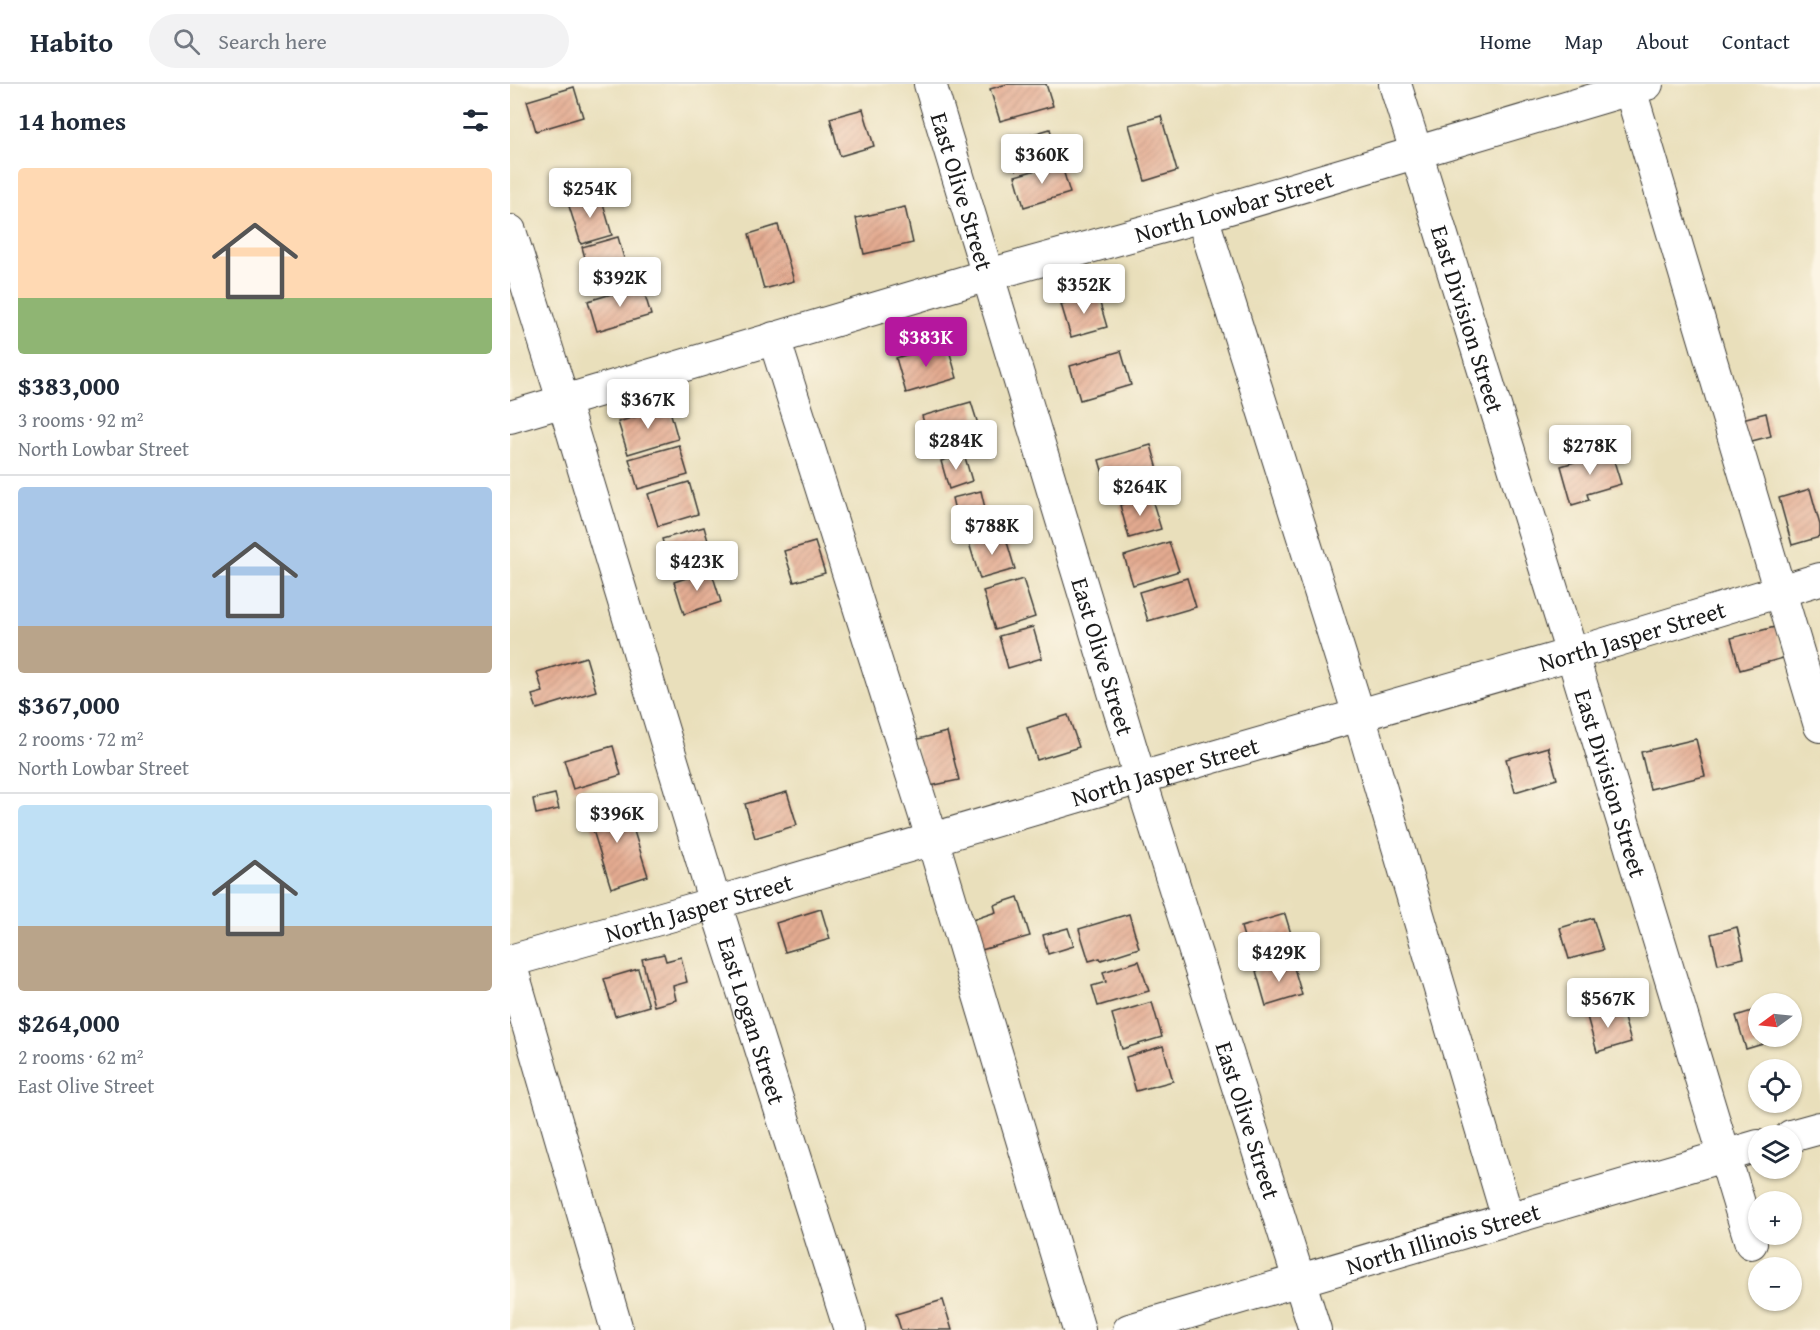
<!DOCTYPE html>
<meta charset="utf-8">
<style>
body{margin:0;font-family:"Gentium Book Plus",serif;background:#f2f2f3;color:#1f2937;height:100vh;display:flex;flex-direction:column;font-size:22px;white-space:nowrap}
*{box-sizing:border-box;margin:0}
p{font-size:20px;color:#747a83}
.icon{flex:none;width:33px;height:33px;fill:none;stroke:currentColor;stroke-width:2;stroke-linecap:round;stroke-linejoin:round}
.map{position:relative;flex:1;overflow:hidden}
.panel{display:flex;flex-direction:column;background:#fff;width:510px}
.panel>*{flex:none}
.needle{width:39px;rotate:255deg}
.controls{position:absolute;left:1238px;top:909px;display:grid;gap:12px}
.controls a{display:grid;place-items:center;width:54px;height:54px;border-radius:50%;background:#fff;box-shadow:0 2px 4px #0004;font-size:30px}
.price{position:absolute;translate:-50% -51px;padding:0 14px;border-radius:6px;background:#fff;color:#222;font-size:20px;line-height:39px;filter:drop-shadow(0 2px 3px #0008)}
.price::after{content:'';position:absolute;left:50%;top:36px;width:18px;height:14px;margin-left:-9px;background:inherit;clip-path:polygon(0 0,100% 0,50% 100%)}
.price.on{background:#b5179e;color:#fff}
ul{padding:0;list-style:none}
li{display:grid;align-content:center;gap:12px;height:318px;padding:0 18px}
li+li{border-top:2px solid #e0e1e3}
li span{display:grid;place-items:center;height:186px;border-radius:6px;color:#555}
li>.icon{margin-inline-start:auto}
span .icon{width:108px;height:108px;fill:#fffc;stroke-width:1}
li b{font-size:26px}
h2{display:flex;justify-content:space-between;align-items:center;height:72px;padding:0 18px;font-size:26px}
header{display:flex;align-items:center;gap:36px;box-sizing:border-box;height:84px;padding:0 30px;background:#fff;border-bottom:2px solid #e0e1e3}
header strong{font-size:28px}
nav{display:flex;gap:33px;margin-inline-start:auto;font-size:21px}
.search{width:420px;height:54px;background:#f2f2f3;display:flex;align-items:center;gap:15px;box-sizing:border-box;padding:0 21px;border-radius:33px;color:#747a83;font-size:22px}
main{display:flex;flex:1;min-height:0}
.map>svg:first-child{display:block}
.building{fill:url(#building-hatch)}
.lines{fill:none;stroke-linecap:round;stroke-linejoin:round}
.minor-casing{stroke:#3b3934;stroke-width:34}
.minor{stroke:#fff;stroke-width:32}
.labels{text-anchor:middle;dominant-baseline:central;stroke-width:6;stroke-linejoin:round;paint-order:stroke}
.street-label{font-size:24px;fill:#1c1c1c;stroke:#fcf5e5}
</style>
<header>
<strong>Habito</strong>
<div class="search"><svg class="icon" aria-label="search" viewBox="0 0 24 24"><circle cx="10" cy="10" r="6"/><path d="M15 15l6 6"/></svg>Search here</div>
<nav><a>Home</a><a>Map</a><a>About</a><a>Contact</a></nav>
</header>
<main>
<section class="panel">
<h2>14 homes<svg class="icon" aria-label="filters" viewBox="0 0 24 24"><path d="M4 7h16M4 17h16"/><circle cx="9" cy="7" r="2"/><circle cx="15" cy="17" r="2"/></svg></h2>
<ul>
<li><span style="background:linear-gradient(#ffd9b3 70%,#8fb573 0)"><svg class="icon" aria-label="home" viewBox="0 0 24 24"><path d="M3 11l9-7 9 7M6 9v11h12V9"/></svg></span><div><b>$383,000</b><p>3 rooms · 92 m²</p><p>North Lowbar Street</p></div></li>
<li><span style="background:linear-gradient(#a9c7e8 75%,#b9a48a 0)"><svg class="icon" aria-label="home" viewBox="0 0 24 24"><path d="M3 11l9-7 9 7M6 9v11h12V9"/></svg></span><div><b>$367,000</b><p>2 rooms · 72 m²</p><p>North Lowbar Street</p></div></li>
<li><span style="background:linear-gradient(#bfe0f5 65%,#b9a48a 0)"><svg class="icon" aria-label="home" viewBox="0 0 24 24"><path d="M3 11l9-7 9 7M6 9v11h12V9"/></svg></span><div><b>$264,000</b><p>2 rooms · 62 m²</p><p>East Olive Street</p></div></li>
</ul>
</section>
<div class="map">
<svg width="1310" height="1246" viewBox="0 0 1310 1246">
<defs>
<pattern id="building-hatch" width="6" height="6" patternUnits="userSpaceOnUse" patternTransform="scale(1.5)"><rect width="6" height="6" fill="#e3aa90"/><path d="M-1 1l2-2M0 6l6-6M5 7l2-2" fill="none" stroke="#c2927c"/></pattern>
</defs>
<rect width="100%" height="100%" fill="#fcf5e5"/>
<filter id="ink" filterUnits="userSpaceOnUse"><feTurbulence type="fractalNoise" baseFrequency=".0167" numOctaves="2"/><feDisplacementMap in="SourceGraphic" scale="12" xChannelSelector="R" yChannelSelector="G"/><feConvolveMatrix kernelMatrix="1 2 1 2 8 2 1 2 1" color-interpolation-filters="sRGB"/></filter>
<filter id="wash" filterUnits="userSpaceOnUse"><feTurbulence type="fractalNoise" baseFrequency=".008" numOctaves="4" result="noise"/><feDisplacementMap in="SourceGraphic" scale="24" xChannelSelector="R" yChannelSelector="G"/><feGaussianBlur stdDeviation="1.35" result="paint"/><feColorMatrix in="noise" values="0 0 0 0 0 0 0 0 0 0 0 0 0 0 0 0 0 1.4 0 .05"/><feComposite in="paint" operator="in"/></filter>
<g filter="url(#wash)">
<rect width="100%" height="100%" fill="#e9dfbb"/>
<g id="blocks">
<!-- building -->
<g class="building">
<polygon points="497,0 536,0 543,22 490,37 480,5"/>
<polygon points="64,3 73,33 26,47 17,17"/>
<polygon points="353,25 364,62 330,72 320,34"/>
<polygon points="651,32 667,87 635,97 619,41"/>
<polygon points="540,45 548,74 506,86 497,58"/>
<polygon points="551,79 560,109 514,123 505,92"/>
<polygon points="90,109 102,151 71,160 58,119"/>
<polygon points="395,123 403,159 354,170 346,134"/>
<polygon points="268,141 284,197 254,205 239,150"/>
<polygon points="108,153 119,192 83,203 72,163"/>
<polygon points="132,201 141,231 87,247 78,217"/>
<polygon points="587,209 597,243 561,253 551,220"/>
<polygon points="437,259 447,294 396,309 386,274"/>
<polygon points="611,267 621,301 570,316 560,282"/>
<polygon points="461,318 472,353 422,367 412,332"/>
<polygon points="159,323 168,355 118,370 108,338"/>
<polygon points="1256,329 1261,352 1238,358 1232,335"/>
<polygon points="169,361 178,391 128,405 119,375"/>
<polygon points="641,361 652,399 600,413 589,376"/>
<polygon points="1101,367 1111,400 1077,410 1079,416 1062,421 1051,382"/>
<polygon points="454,370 462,397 439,405 431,377"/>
<polygon points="179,398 188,430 148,442 138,410"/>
<polygon points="1300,405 1310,441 1310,453 1282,461 1269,414"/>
<polygon points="471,407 478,437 449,444 442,414"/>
<polygon points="641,412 651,445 619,454 610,421"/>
<polygon points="194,443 203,474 161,486 152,455"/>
<polygon points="494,448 505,485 470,495 459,459"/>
<polygon points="305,458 315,489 284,498 274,467"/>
<polygon points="659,458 669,487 623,501 614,472"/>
<polygon points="201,486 211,518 174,530 164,498"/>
<polygon points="677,494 686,523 638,537 629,508"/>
<polygon points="513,495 525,533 485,546 473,507"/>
<polygon points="523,543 532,574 498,584 489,552"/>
<polygon points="1265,543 1273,574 1230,586 1221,554"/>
<polygon points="76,573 86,607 27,625 22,611 33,608 27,588"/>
<polygon points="558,631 569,663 527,676 517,644"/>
<polygon points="437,648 449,696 415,703 404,656"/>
<polygon points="1186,655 1195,692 1140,705 1131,668"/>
<polygon points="103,662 111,691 63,705 54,676"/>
<polygon points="1038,663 1047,695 1005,708 996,675"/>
<polygon points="277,708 287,741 245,754 235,720"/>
<polygon points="45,710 49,725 26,730 23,715"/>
<polygon points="114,715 138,792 101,804 77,727"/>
<polygon points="508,813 520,852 468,867 459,837 486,828 484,821"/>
<polygon points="311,825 320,855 275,868 266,839"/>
<polygon points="619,830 629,864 591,876 590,874 579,877 569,845"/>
<polygon points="775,830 784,860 740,873 731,843"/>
<polygon points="1083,834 1093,866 1059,875 1050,844"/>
<polygon points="1227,843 1234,874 1208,880 1201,850"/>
<polygon points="558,844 564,862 538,870 533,851"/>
<polygon points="154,870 156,877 171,873 177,898 163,902 166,916 144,922 132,875"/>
<polygon points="629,877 639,907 588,922 582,902 596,898 593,888"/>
<polygon points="782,877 792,911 756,922 746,887"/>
<polygon points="128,885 139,922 105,932 94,895"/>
<polygon points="642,918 652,953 612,965 602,930"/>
<polygon points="1094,924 1096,931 1112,927 1121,958 1087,968 1076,929"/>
<polygon points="1248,925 1248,952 1270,952 1270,955 1236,965 1226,932"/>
<polygon points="653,962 663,997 626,1007 616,973"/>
<polygon points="433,1216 442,1246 391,1246 386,1230"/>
</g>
</g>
</g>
<g filter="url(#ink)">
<use href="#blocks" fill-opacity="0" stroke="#3b3934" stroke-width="1.5"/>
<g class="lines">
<defs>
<g id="minor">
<path id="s1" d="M420,0L630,694L805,1246"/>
<path id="s2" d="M885,0L1062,570L1241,1159"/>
<polyline points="1120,5 1310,642"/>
<polyline points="692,132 849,631 998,1135"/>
<path id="s3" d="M0,147L53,316L205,819L340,1246"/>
<polyline points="264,254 422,754 569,1246"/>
<path id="s4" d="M0,333L478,191L692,132L1137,0"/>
<path id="s5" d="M0,877L205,819L630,694L1062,570L1310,495"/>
<polyline points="0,879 107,1246"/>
<polyline points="1281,1052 1310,1044"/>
<path id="s6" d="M619,1246L1248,1062"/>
</g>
</defs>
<!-- minor casing -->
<use href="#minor" class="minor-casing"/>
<!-- minor -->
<use href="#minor" class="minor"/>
</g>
</g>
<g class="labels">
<!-- street labels -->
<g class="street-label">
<text stroke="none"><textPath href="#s1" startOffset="112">East Olive Street</textPath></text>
<text stroke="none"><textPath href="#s4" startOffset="754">North Lowbar Street</textPath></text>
<text stroke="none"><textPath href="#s2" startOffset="246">East Division Street</textPath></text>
<text stroke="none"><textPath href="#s5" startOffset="1168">North Jasper Street</textPath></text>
<text stroke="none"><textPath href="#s1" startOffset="598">East Olive Street</textPath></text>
<text stroke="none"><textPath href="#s5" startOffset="682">North Jasper Street</textPath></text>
<text stroke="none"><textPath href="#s2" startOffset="732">East Division Street</textPath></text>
<text stroke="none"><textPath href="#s5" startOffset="196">North Jasper Street</textPath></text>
<text stroke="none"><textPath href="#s3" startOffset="826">East Logan Street</textPath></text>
<text stroke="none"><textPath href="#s1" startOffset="1084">East Olive Street</textPath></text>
<text stroke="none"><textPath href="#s6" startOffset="327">North Illinois Street</textPath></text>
</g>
</g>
</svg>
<div class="controls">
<a><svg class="needle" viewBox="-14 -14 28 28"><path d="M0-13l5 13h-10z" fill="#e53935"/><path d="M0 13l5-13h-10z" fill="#747a83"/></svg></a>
<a><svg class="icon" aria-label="locate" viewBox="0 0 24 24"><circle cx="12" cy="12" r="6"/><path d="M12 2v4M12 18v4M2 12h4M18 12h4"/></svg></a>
<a><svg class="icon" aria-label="layers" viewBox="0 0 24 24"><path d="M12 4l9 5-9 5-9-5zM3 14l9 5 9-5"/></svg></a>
<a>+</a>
<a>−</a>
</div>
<b class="price" style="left:532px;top:101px">$360K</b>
<b class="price" style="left:80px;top:135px">$254K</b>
<b class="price" style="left:110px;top:224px">$392K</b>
<b class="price" style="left:574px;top:231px">$352K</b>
<b class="price on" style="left:416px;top:284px">$383K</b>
<b class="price" style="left:138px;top:346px">$367K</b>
<b class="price" style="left:446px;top:387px">$284K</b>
<b class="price" style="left:1080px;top:392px">$278K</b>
<b class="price" style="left:630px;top:433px">$264K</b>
<b class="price" style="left:482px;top:472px">$788K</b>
<b class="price" style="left:187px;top:508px">$423K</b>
<b class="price" style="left:107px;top:760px">$396K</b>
<b class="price" style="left:769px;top:899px">$429K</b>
<b class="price" style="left:1098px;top:945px">$567K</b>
</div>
</main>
